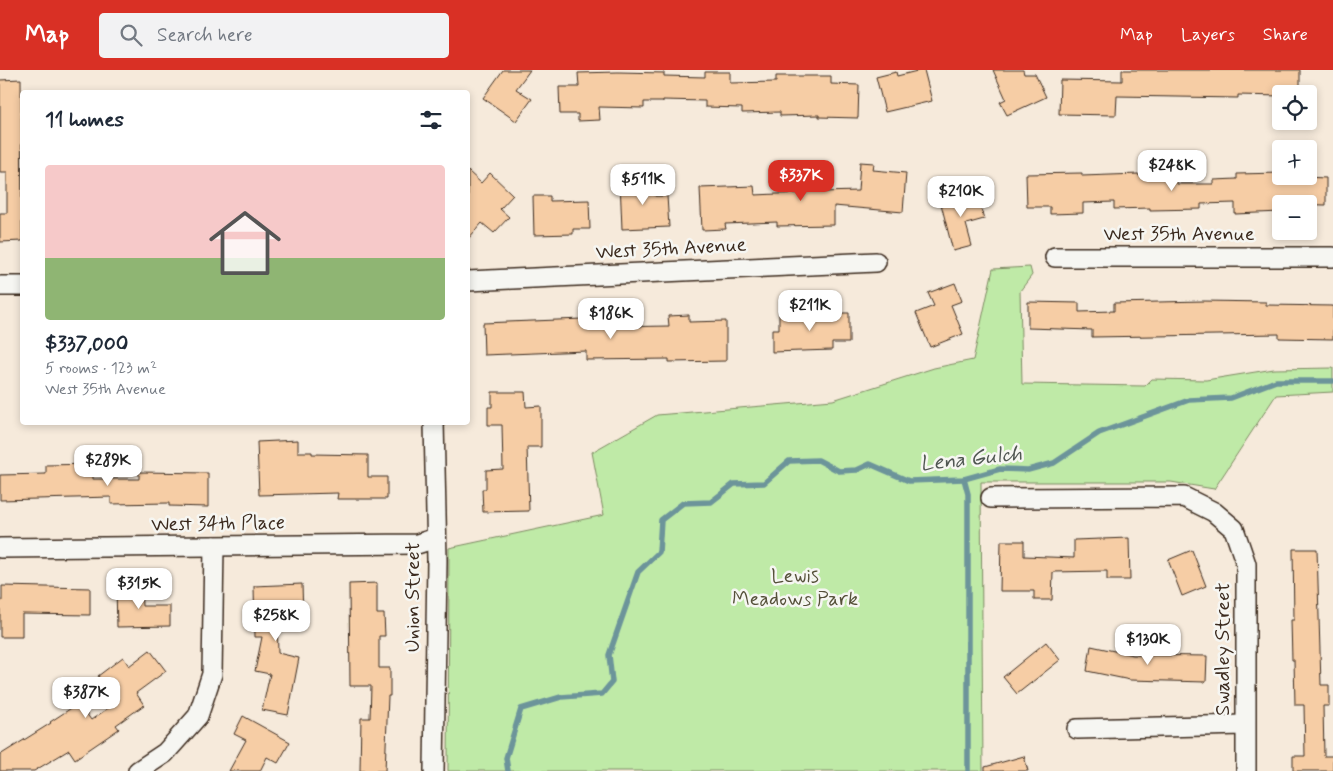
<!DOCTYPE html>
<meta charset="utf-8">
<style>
body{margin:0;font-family:Mynerve,sans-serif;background:#f2f2f3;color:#1f2937;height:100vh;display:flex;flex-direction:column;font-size:19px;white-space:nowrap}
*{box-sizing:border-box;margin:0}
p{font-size:16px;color:#747a83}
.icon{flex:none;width:28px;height:28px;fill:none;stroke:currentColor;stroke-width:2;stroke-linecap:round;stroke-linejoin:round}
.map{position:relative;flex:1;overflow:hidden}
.drawer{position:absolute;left:20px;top:20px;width:450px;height:335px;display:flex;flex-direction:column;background:#fff;border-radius:5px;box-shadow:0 2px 8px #0003}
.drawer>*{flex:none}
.buttons{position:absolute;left:1272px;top:15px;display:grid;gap:10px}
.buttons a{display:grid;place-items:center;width:45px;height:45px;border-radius:5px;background:#fff;box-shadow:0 2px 8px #0003;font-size:25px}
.price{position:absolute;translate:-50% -42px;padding:0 11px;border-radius:10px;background:#fff;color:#222;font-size:16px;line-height:32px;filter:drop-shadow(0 1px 2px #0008)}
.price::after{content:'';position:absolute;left:50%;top:30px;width:15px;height:11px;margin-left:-8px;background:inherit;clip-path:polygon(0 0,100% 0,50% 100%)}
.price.current{background:#d93025;color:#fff}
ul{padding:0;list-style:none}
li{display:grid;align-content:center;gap:10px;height:265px;padding:0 25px}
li+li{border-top:1px solid #e0e1e3}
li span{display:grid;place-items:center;height:155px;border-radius:5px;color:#555}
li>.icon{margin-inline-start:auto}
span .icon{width:90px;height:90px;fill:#fffc;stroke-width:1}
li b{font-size:21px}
h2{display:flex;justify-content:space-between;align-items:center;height:60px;padding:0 25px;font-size:21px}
header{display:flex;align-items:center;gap:30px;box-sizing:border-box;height:70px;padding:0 25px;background:#d93025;color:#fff}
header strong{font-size:24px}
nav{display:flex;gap:28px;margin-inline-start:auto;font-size:18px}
.search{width:350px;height:45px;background:#f2f2f3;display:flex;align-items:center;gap:12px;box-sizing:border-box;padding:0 18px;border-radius:5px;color:#747a83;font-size:19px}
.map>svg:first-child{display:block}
.green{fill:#bfeaa7;stroke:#7d8a62}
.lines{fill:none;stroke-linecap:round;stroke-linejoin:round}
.stream{stroke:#6c949a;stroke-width:5.5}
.building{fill:#f6cda5;stroke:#3b2a1e}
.minor-casing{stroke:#3b2a1e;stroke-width:22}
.minor{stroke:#f6f6f2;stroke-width:19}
.labels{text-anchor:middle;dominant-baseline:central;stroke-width:5;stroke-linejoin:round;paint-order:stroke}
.street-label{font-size:20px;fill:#3b2a1e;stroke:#f6f6f2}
.park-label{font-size:20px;fill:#555039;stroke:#f6f6f2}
.water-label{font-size:21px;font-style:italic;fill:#505652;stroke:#f6f6f2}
</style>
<header>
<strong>Map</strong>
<div class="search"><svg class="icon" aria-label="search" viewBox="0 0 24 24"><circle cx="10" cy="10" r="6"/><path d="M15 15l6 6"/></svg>Search here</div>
<nav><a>Map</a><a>Layers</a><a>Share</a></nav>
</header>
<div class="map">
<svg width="1333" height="701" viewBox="0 0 1333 701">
<rect width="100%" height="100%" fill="#f6eadb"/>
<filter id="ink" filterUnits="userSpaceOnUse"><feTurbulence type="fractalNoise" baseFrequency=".02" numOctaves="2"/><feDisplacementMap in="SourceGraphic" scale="10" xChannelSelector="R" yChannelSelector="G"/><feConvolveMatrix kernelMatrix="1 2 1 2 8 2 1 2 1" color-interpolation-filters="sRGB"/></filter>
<g filter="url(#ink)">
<!-- green -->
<polygon class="green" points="1030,197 1032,205 1020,221 1022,314 1145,316 1152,309 1206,310 1274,299 1333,298 1333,322 1276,325 1214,419 1171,412 981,412 983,701 448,701 449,478 604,445 592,382 657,345 833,330 934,298 973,290 993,199"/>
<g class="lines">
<!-- stream -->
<g class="stream">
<polyline points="964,409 968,424 968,701"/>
<polyline points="508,701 506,688 521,639 561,627 602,624 612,612 609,585 638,502 659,482 661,450 683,433 711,432 734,414 764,413 789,391 818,390 839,401 857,400 870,394 909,411 964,409 1000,399 1028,400 1054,393 1099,363 1189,330 1231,328 1276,311 1333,311"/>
</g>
</g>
<!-- building -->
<g class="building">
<polygon points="503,0 530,0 516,19 532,29 516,51 483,28"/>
<polygon points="921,0 924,0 932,31 885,42 876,7 896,2 897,6"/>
<polygon points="993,0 1023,0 1024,4 1035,4 1046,27 1007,45 1000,32 1006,29"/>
<polygon points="1122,0 1300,0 1300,24 1281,24 1281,26 1238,25 1238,28 1117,26 1116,45 1059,44 1060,10 1122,11"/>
<polygon points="618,2 664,3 664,6 705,7 705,2 730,2 730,13 776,12 776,6 831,6 831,14 859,15 858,48 819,47 819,45 780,46 780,42 742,43 742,38 705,37 705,31 663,30 663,32 644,32 644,38 599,37 600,50 578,51 578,44 560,44 559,17 579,17 578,3"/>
<polygon points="21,9 22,171 0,172 0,143 7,143 7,102 0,102 0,10"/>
<polygon points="860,92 874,93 873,100 906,103 903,142 834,136 834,155 777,156 777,152 725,154 726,159 702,160 700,118 754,116 755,125 799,123 798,114 822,114 822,122 858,121"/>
<polygon points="468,101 481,113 490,103 513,125 500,139 509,147 494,163 482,153 468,169"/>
<polygon points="1082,103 1082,106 1139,104 1139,106 1177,106 1177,114 1214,114 1214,110 1237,109 1237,104 1281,103 1281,106 1326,108 1326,135 1281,134 1281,142 1235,144 1235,133 1201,134 1201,139 1150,140 1150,138 1114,139 1114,132 1083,133 1083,143 1050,144 1050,137 1027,137 1026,104"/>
<polygon points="654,110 655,126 667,126 669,157 622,159 620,111"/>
<polygon points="976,121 984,149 966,154 972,176 953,181 940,130"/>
<polygon points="533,126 550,126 550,131 589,130 590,159 573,159 573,164 534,165"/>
<polygon points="955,213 962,231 951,235 963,264 930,277 916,243 934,236 928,223"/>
<polygon points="1204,231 1266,232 1266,235 1333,236 1333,269 1279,268 1279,264 1092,267 1092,260 1028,258 1028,232 1079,233 1079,242 1114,241 1114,233"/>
<polygon points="779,243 849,243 849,273 832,273 832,280 772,282 772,259 779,259"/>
<polygon points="689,245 689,252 726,251 726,291 669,292 669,289 586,290 586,281 484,285 483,253 607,248 608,257 669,256 668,246"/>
<polygon points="492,322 525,322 526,337 541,336 541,377 527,377 529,441 483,442 482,419 486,419 486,400 503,399 502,355 488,355 488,337 492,337"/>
<polygon points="298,370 298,382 312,382 312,384 368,385 368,407 387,407 387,429 337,429 338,423 259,425 257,372"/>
<polygon points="93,394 93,409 139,409 139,402 208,403 208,437 169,436 169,433 111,434 111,427 0,430 0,405 46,404 46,395"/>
<polygon points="1129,468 1130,510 1107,510 1107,501 1053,502 1052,530 1034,530 1034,521 1000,521 1001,471 1024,471 1024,486 1074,488 1074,470"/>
<polygon points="1293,479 1317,479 1321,615 1329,615 1329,636 1323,636 1324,686 1333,686 1333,701 1293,701 1293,686 1305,686 1304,635 1295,635 1294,590 1292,590 1291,550 1294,550"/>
<polygon points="1192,480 1206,516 1182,526 1168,490"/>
<polygon points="377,513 377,544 384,544 385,566 379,566 379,598 390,598 390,626 388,626 385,701 360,701 361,648 370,648 371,616 350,616 349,514"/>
<polygon points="302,514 303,547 277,548 278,583 299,588 288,645 262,640 270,604 255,601 262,567 255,567 254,516"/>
<polygon points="2,516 90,518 90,545 22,544 22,567 0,567 0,531 2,531"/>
<polygon points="141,516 142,536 170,536 170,556 117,557 116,517"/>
<polygon points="1046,572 1060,590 1017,624 1003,607"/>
<polygon points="1091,576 1133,585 1207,586 1206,612 1130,610 1087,601"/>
<polygon points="150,580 166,601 136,623 144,635 116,655 119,659 75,689 69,680 34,701 0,701 0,685 51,653 50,652 79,633 91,650 117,632 98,606 123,587 129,596"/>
<polygon points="243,646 290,672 278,693 267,687 260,701 229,701 246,670 234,664"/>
<polygon points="1024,686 1028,701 985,701 985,697"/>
</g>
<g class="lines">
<defs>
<g id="minor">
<polyline points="1055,187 1333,187"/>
<polyline points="468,211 876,192"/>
<polyline points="0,216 22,216"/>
<polyline points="991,428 1184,427 1214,442 1234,459 1246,494 1246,701"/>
<polyline points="0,478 417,474 436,468"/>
<polyline points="1077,659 1245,655"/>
<polyline points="138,701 165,683 198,646 212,604 214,476"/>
<polyline points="434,701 437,490 434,352"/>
</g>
</defs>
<!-- minor casing -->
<use href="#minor" class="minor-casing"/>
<!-- minor -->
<use href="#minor" class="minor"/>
</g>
</g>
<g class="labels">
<!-- street labels -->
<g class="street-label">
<text x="1179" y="164">West 35th Avenue</text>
<text transform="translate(671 179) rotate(-3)">West 35th Avenue</text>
<text transform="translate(218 454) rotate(-1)">West 34th Place</text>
<text transform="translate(413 527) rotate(-90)">Union Street</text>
<text transform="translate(1223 579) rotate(-90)">Swadley Street</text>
</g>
<!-- park labels -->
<g class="park-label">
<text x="795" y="506">Lewis<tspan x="795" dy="23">Meadows Park</tspan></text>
</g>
<!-- water labels -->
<g class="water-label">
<text transform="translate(971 389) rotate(-6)">Lena Gulch</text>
</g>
</g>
</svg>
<div class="buttons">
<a><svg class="icon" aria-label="locate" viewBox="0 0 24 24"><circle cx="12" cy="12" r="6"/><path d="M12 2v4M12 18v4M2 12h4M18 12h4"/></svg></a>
<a>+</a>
<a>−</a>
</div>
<b class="price" style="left:1172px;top:122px">$248K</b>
<b class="price current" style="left:801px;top:132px">$337K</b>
<b class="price" style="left:643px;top:136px">$511K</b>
<b class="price" style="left:961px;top:148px">$210K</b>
<b class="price" style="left:810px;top:262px">$211K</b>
<b class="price" style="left:611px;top:270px">$186K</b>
<b class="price" style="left:108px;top:417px">$289K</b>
<b class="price" style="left:139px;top:540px">$315K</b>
<b class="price" style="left:276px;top:572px">$258K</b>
<b class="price" style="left:1148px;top:596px">$130K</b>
<b class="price" style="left:86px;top:649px">$387K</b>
<section class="drawer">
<h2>11 homes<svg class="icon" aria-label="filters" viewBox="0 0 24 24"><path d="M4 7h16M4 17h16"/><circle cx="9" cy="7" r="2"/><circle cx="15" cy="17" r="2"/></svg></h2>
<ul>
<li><span style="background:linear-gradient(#f6c9c9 60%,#8fb573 0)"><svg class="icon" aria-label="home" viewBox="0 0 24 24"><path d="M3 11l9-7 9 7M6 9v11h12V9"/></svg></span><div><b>$337,000</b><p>5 rooms · 123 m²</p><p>West 35th Avenue</p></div></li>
</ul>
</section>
</div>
